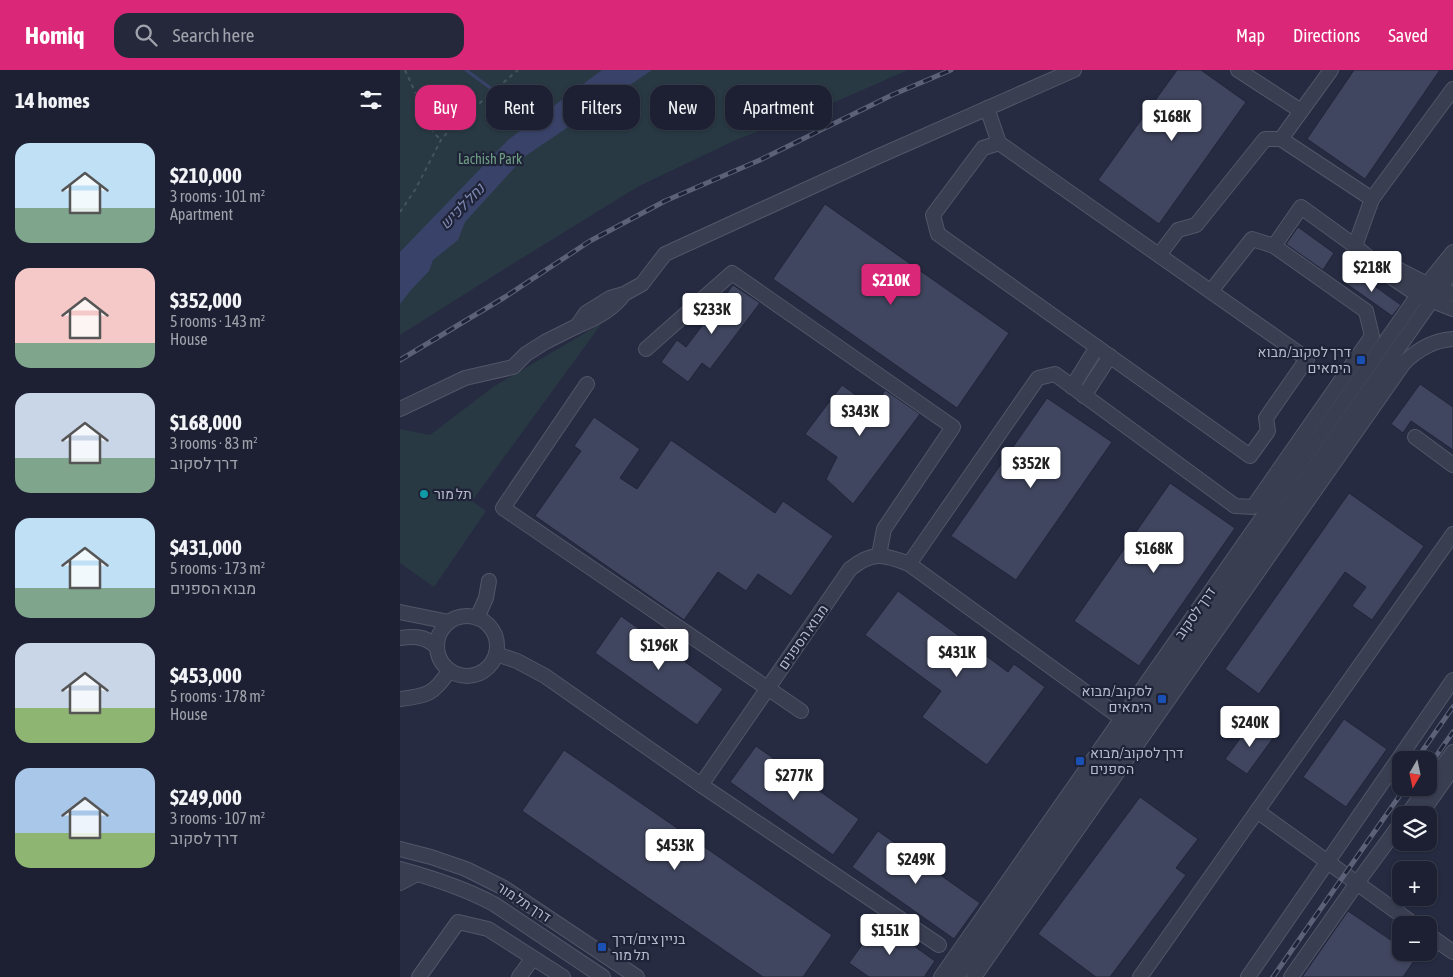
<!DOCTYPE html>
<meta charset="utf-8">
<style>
body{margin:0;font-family:"Asap Condensed",Heebo,sans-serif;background:#25283a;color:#f1f3f6;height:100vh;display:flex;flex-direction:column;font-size:19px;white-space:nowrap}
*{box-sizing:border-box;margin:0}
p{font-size:16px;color:#a0a3ac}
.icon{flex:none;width:28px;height:28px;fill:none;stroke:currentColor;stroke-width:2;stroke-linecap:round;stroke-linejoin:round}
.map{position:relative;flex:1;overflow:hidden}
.side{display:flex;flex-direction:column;background:#1c2032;width:400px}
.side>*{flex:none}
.banner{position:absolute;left:15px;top:15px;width:475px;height:45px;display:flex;gap:10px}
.needle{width:32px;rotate:189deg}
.controls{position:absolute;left:992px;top:681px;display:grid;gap:10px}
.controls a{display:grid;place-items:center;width:45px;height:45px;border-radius:10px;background:#1c2032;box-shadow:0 1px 4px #0004,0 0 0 1px #3a3e4d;font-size:25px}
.price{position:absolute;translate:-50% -42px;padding:0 11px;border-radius:5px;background:#fff;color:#222;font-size:16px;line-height:32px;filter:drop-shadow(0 1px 2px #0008)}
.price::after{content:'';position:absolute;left:50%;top:30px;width:15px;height:11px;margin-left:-8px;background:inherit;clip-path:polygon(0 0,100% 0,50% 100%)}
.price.selected{background:#db2777;color:#fff}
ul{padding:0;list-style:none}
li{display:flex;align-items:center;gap:15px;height:125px;padding:0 15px}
li span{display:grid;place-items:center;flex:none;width:140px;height:100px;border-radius:15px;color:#555}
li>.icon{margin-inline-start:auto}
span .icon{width:60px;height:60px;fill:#fffc;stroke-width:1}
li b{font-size:21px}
h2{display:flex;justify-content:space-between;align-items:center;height:60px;padding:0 15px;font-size:21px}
.tag{padding:0 18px;border-radius:15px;background:#1c2032;box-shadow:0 1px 4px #0004,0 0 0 1px #3a3e4d;font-size:18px;line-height:45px}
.tag.selected{background:#db2777;color:#fff}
header{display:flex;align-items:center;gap:30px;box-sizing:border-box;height:70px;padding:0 25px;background:#db2777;color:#fff}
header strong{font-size:24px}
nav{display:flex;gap:28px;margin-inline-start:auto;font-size:18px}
.search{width:350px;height:45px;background:#25283a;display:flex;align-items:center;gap:12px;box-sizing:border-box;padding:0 18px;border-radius:15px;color:#a0a3ac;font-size:19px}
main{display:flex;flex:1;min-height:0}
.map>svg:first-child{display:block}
.green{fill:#283943}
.water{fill:#394369}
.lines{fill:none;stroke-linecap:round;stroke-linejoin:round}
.stream{stroke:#394369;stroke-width:3}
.building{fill:#40465f;stroke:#212539}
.minor-casing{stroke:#525668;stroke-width:16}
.path{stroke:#43555c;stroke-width:2;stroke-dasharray:4 4;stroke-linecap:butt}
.minor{stroke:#3a3e51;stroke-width:14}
.rail-casing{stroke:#5c6178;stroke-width:5}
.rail{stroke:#1f2337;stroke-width:3;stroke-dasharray:9;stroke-linecap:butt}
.transit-dot{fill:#1a4fb4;stroke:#1f2337;stroke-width:2}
.culture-dot{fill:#0f9aa8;stroke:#1f2337;stroke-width:2}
.labels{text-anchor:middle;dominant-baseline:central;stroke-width:4.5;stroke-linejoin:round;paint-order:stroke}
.park-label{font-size:14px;fill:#6e9d83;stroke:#1f2337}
.poi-label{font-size:14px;fill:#b7bacb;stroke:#1f2337;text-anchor:start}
.street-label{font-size:14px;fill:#b7bacb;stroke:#1f2337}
.water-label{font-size:15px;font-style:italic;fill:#7e89b3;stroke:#1f2337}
</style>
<header>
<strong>Homiq</strong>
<div class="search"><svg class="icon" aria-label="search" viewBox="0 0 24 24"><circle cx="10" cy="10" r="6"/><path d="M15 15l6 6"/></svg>Search here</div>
<nav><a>Map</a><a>Directions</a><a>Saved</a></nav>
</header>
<main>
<section class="side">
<h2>14 homes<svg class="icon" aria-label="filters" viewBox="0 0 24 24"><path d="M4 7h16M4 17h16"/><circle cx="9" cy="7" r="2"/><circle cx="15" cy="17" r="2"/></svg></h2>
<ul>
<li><span style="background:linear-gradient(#bfe0f5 65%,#7fa58c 0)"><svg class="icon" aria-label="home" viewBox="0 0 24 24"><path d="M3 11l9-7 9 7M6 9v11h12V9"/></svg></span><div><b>$210,000</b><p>3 rooms · 101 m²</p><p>Apartment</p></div></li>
<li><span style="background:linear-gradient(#f6c9c9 75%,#7fa58c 0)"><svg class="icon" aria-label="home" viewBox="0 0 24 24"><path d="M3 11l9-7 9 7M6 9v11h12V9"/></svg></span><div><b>$352,000</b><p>5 rooms · 143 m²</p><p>House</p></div></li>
<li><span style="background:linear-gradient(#c9d6e8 65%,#7fa58c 0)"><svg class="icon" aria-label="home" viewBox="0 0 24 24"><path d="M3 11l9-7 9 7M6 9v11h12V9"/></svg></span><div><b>$168,000</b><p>3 rooms · 83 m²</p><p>דרך לסקוב</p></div></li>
<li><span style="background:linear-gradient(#bfe0f5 70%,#7fa58c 0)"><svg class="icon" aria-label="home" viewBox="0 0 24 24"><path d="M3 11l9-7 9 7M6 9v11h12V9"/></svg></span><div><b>$431,000</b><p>5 rooms · 173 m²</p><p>מבוא הספנים</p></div></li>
<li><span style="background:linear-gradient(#c9d6e8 65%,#8fb573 0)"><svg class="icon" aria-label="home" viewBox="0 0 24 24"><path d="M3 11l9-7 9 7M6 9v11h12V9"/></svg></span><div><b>$453,000</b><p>5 rooms · 178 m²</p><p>House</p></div></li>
<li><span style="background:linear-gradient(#a9c7e8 65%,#8fb573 0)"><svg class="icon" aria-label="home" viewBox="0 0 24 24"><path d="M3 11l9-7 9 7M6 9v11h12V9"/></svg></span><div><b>$249,000</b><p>3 rooms · 107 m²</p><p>דרך לסקוב</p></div></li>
</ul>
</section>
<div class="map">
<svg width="1053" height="907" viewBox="0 0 1053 907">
<rect width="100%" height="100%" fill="#262b42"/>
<!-- green -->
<g class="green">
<polygon points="0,0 508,0 421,38 338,69 239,116 114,193 0,265"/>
<polygon points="202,253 72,431 86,441 34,517 0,493 0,359 30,365 93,317"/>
</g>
<!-- water -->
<polygon class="water" points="202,0 252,0 124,87 65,152 58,170 33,190 29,201 11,220 0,234 0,182 108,70"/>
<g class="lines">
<!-- stream -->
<polyline class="stream" points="66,0 138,53"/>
</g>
<!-- building -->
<g class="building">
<polygon points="777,0 801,0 846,32 759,154 698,110"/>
<polygon points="954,0 1040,0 965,109 907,69"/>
<polygon points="425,134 609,263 557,338 373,209"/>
<polygon points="898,157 934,183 923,200 886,174"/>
<polygon points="952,200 1001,235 992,246 944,212"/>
<polygon points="333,215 360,233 310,299 302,293 288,312 261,292 277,270 286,277"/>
<polygon points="1020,314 1053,337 1053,380 1011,351 1003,363 991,354"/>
<polygon points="442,315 474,338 485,320 520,344 453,434 426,409 437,387 405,364"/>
<polygon points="647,328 712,372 616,510 551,466"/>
<polygon points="194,347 240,379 220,408 237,419 271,370 375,443 383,431 433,466 391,526 358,504 346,521 318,502 284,550 135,446 181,381 174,376"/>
<polygon points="770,413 835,458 739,596 674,551"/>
<polygon points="949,423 1024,476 972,550 952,536 966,517 945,502 859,624 825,599"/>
<polygon points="498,521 608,602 614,594 645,617 587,695 522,647 541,621 465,565"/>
<polygon points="221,546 323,619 297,655 195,583"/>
<polygon points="944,649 987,679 946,737 903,707"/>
<polygon points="853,651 874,667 847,704 825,689"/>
<polygon points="356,676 459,749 433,785 330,712"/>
<polygon points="164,680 432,865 403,907 363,907 122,741"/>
<polygon points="740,727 798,769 776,798 786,805 710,907 696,907 638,864"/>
<polygon points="478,761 580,833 554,869 452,797"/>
<polygon points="948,841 1001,877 1001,882 1009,882 1016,888 1003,907 902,907"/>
<polygon points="479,851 535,891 524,907 469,907 449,893"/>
</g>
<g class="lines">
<defs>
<g id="minor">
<polyline points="838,0 901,41"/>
<polyline points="931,0 881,69 972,129"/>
<polyline points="587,38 599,73 907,289 866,348 868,361 850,386 538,164 533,145 583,78 599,73"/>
<polyline points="955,176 972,129 1053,19"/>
<polyline points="759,185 778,160 796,155 865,69 881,69"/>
<polyline points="980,190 1027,214 1053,224"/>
<polyline points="811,221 852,169 874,176 901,137 955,176 994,209 1018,225 1053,239"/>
<path d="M224,224C213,240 195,249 177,256L186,243L210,228L224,224L242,214L265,184L479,86L674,0"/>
<polyline points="246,279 332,203 553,357 484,459 479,485"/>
<polyline points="187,314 103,438 401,641"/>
<polyline points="672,317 697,277"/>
<polyline points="684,326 710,286"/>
<polyline points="0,339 65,308 113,297 126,284 145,272 177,256"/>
<polyline points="1015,367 1053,395"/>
<polyline points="509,494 638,308 655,304 835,436 853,437 972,266 966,241 874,176"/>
<polyline points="0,542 49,552"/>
<circle cx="67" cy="576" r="30"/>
<polyline points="77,548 86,528 89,511"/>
<path d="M0,568C15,566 24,566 36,576"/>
<path d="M96,584L117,591L145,606L301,715L450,499C472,481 484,484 509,494L728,653"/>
<path d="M0,629C27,626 34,624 49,601"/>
<polyline points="301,715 539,875"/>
<polyline points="1029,715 1053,682"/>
<polyline points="1007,745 1027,718"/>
<polyline points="1020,745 1053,698"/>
<polyline points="0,779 31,787 66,799 104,818 237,907"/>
<path d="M0,799C33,808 64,818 94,834L203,907"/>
<polyline points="0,813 17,804"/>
<polyline points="1015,855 857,741 1053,464"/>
<polyline points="1029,865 1053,882"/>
<polyline points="19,907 58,852 88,859 163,907"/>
<polyline points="119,907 133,888"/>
<polyline points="541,907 1018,225 1053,182"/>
<polyline points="557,907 1053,200"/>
<path d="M574,907L1004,293C1017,280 1034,270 1053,269"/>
<polyline points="740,907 857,741"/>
<polyline points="848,907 1053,610"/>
<polyline points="891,907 957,813 1001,753"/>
</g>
</defs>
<!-- minor casing -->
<use href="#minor" class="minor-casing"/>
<!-- path -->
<g class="path">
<polyline points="5,0 34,63 41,70"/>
<polyline points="0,142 15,120 41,70 52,57 118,0"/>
</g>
<!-- minor -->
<use href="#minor" class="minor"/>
<defs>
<g id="rail">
<polyline points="0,290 105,227 190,171 265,131 360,90 492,25 551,0"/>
<polyline points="1016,690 1053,637"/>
<polyline points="1029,696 1053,662"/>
<polyline points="873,907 1005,718"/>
</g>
</defs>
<!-- rail casing -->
<use href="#rail" class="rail-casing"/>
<!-- rail -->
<use href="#rail" class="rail"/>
</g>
<!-- markers -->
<g class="transit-dot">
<rect x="956" y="285" width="10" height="10" rx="2.5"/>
<rect x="757" y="624" width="10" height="10" rx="2.5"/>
<rect x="675" y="686" width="10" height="10" rx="2.5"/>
<rect x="197" y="872" width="10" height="10" rx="2.5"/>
</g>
<circle class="culture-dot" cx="24" cy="424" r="5"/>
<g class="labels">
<!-- park labels -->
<g class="park-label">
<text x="90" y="89">Lachish Park</text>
</g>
<!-- poi labels -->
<g class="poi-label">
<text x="951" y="282" text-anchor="end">דרך לסקוב/מבוא<tspan x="951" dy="16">הימאים</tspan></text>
<text x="34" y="424">תל מור</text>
<text x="752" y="621" text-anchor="end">לסקוב/מבוא<tspan x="752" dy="16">הימאים</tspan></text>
<text x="690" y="683">דרך לסקוב/מבוא<tspan x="690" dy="16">הספנים</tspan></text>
<text x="212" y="869">בניין צים/דרך<tspan x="212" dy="16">תל מור</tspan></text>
</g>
<!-- street labels -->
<g class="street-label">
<text transform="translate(795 543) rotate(-55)">דרך לסקוב</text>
<text transform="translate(403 567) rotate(-55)">מבוא הספנים</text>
<text transform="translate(124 832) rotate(33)">דרך תל מור</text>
</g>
<!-- water labels -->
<g class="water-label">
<text transform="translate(62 136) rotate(-46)">נחל לכיש</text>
</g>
</g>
</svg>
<div class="controls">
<a><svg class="needle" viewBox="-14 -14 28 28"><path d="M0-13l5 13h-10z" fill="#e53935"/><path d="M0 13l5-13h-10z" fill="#a0a3ac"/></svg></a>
<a><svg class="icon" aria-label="layers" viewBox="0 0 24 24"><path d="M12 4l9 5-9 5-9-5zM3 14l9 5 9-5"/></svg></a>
<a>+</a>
<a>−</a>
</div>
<b class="price" style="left:772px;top:72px">$168K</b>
<b class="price" style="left:972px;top:223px">$218K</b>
<b class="price selected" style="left:491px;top:236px">$210K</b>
<b class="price" style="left:312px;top:265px">$233K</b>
<b class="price" style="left:460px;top:367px">$343K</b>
<b class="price" style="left:631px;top:419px">$352K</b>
<b class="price" style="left:754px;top:504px">$168K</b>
<b class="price" style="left:259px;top:601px">$196K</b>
<b class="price" style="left:557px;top:608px">$431K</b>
<b class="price" style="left:850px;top:678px">$240K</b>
<b class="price" style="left:394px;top:731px">$277K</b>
<b class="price" style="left:275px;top:801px">$453K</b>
<b class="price" style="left:516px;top:815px">$249K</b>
<b class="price" style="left:490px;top:886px">$151K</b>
<div class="banner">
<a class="tag selected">Buy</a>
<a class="tag">Rent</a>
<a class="tag">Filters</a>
<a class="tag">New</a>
<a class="tag">Apartment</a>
</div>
</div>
</main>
